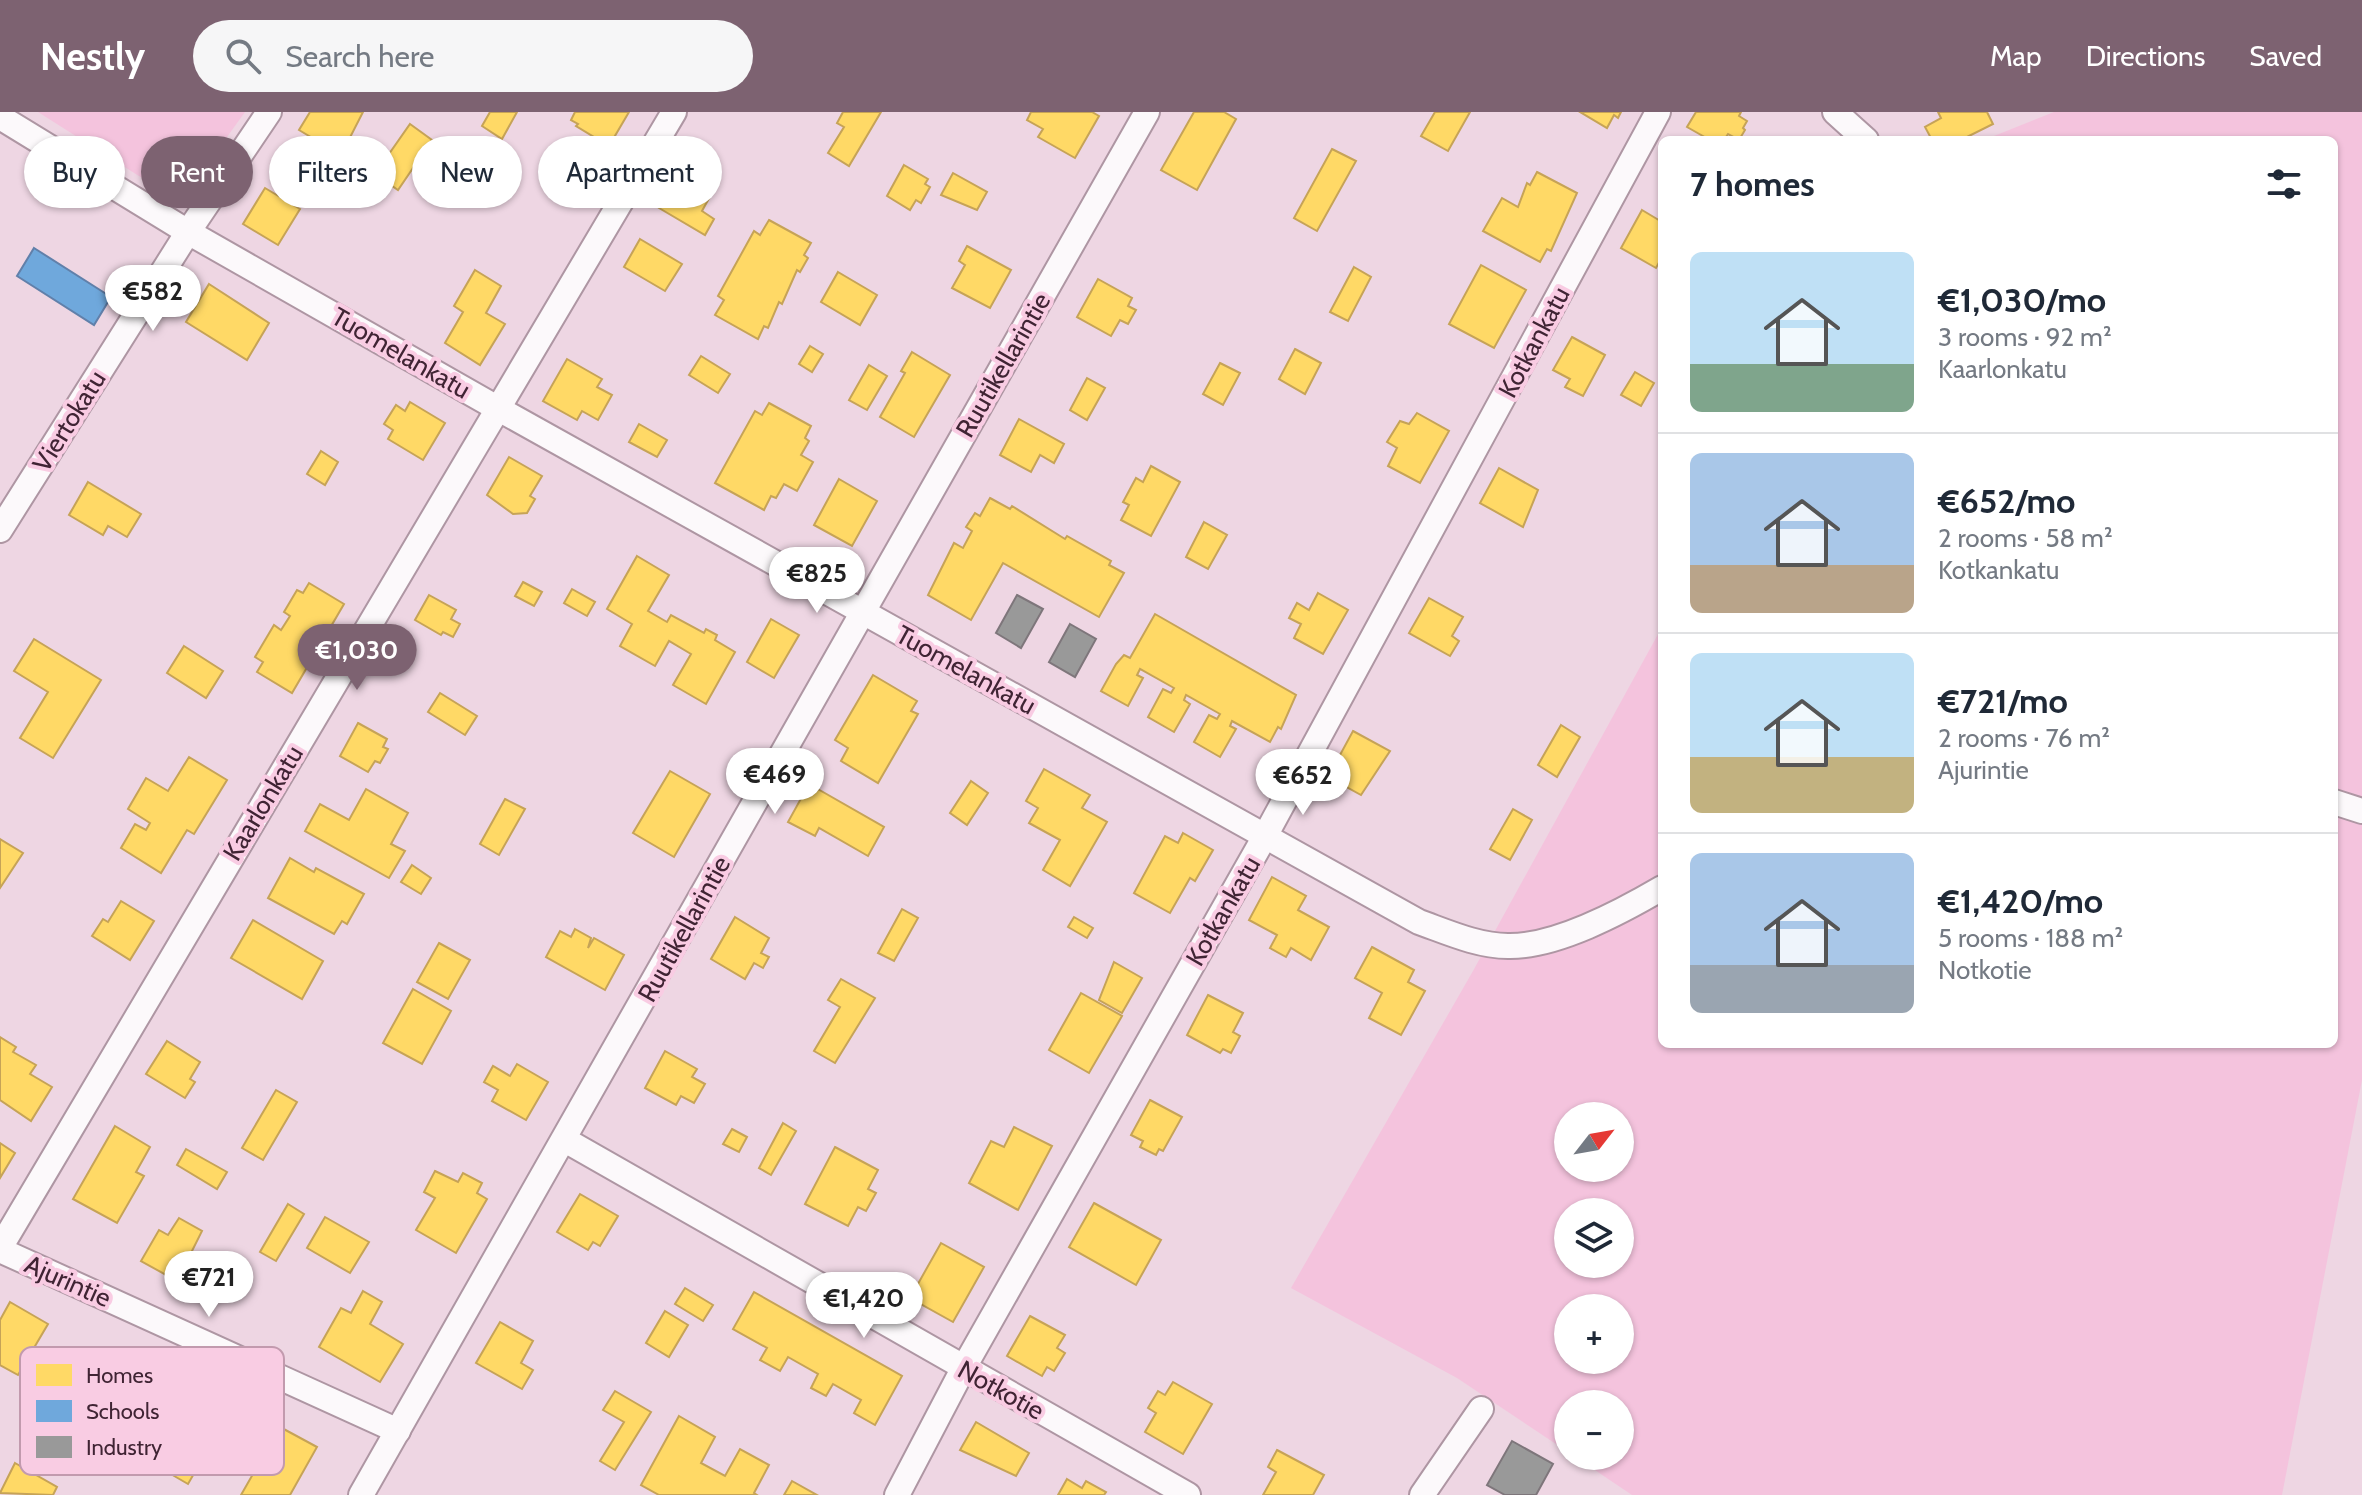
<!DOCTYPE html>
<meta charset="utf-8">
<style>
body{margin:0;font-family:Cabin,sans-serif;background:#f6f6f7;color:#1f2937;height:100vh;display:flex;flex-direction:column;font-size:30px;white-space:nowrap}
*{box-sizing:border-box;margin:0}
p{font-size:26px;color:#747a83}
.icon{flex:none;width:44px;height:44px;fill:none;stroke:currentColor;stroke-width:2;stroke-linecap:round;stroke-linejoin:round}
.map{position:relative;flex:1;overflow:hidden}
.side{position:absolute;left:1658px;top:24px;width:680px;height:912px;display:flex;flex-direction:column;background:#fff;border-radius:12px;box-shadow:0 2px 6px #0004}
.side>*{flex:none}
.top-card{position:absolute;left:24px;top:24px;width:760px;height:72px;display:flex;gap:16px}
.needle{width:52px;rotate:59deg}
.tools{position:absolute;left:1554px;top:990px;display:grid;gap:16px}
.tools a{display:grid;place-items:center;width:80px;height:80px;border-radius:50%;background:#fff;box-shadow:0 2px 6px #0004;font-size:40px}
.price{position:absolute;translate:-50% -68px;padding:0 18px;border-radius:28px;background:#fff;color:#222;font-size:26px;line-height:52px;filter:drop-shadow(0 2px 4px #0008)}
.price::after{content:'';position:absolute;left:50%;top:48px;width:24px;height:18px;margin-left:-12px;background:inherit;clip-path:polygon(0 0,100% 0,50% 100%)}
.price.selected{background:#7d6271;color:#fff}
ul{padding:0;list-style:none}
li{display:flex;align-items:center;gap:24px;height:200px;padding:0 32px}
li+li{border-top:2px solid #e0e1e3}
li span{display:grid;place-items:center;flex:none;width:224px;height:160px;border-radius:12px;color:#555}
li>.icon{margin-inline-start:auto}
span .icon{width:96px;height:96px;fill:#fffc;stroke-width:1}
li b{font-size:34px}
h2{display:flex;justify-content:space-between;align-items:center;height:96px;padding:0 32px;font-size:34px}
.pill{padding:0 28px;border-radius:36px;background:#fff;box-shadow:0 2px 6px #0004;font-size:28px;line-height:72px}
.pill.selected{background:#7d6271;color:#fff}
header{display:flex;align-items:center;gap:48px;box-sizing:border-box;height:112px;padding:0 40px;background:#7d6271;color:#fff}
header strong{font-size:38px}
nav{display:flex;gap:44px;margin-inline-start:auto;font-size:28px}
.search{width:560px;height:72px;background:#f6f6f7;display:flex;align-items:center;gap:20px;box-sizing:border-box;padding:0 28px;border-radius:44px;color:#747a83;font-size:30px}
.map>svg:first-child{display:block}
.green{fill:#f4c3dd;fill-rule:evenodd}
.homes{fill:#ffd966;stroke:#c6a357;stroke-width:2}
.schools{fill:#6fa8dc;stroke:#6180aa;stroke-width:2}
.industry{fill:#999;stroke:#7e767b;stroke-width:2}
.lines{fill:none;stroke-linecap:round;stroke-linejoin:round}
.street-casing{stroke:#ae96a3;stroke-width:28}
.street{stroke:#fcf9fb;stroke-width:24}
.labels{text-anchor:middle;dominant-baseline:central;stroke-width:8;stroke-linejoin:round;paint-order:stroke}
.street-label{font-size:26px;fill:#402434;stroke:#f9cce3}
.key{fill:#f9cce3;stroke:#c29aae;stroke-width:2}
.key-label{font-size:22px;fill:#402434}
</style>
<header>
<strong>Nestly</strong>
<div class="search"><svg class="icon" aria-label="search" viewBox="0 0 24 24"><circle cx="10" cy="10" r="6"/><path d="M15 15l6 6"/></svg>Search here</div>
<nav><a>Map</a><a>Directions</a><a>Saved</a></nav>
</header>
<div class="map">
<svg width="2362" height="1383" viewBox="0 0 2362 1383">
<rect width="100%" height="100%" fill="#eed6e3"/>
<!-- green -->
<g class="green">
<polygon points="38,0 245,0 180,90"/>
<path d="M2054,0H2362V968L2282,1383H1632L1574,1344H1620V1292H1568V1340L1457,1266L1291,1176L1473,859L1662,515V932H2334V28H1984ZM1568,1004H1620V1056H1568ZM1568,1100H1620V1152H1568ZM1568,1196H1620V1248H1568Z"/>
</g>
<!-- homes -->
<g class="homes">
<polygon points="310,0 363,0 341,43 299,18"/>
<polygon points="490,0 517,0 502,27 482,14"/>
<polygon points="575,0 629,0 609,34 576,14 578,12 571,8"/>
<polygon points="843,0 881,0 849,54 828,41 844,15 837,11"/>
<polygon points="1031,0 1092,0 1099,4 1075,46 1038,25 1043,17 1027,8"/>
<polygon points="1194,0 1224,0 1236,7 1197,78 1161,58"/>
<polygon points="1435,0 1470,0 1448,39 1421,24"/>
<polygon points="1580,0 1621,0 1618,6 1614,3 1607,16"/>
<polygon points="1696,0 1741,0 1739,4 1747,9 1743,16 1745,18 1739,28 1728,22 1724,28 1710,28 1687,15"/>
<polygon points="1938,0 1987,0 1993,12 1961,28 1932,28 1925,15 1941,6"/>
<polygon points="410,12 432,28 398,78 375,62"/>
<polygon points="1332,37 1356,49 1317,119 1294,106"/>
<polygon points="904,53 928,67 925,72 930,75 921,91 916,88 910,98 887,84"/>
<polygon points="681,60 713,79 702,99 714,107 705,123 659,96"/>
<polygon points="1537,60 1577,81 1551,139 1547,137 1540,150 1483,119 1502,86 1518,95 1527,71 1530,73"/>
<polygon points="953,61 987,80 977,98 941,83"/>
<polygon points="265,76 300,97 278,133 243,112"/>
<polygon points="1642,98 1662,110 1662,145 1656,156 1621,136"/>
<polygon points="769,108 811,131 804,143 808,146 800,160 797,158 782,192 779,190 768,216 764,214 758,227 715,203 724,188 718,184 754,119 760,123"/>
<polygon points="640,127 682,152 665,179 624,155"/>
<polygon points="967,134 1011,158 990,196 952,176 965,153 959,149"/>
<polygon points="1481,153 1526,178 1494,236 1449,212"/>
<polygon points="1354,155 1371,165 1348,209 1330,200"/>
<polygon points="475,158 501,174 486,201 505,212 480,253 445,231 463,200 454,194"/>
<polygon points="838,160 877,183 860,213 821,190"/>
<polygon points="1098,167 1132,186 1128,194 1136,198 1128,212 1120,208 1111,224 1077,205"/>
<polygon points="209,172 269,211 247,248 186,210"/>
<polygon points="1572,225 1605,243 1583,284 1565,275 1570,267 1553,258"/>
<polygon points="810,234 823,242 812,260 799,252"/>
<polygon points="1295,237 1321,251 1305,282 1279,267"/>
<polygon points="912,240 950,263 914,325 880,305 905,261 901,259"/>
<polygon points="701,244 730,262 718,281 689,263"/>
<polygon points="567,247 602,267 597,275 612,283 598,308 582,299 577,308 543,289"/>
<polygon points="1220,251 1240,261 1223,293 1203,282"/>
<polygon points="869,253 887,264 867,298 849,288"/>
<polygon points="1635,260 1654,271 1641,294 1621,283"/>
<polygon points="1087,266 1105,276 1087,308 1070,298"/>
<polygon points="410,290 445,311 423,348 388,327 393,318 384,312 396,293 405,299"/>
<polygon points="769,291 811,314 805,326 809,329 801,343 813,350 797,379 784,372 776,386 771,384 764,398 715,371 755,299 762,303"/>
<polygon points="1417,301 1449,319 1420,371 1388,354 1397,336 1387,330 1400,309 1409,312"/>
<polygon points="1019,307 1064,332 1054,351 1040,343 1031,360 1000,343"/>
<polygon points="639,312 667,328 657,345 629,330"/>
<polygon points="321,339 338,350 325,373 307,362"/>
<polygon points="509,345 542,364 530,384 535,387 527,401 513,402 487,383"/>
<polygon points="1151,354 1180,370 1151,424 1121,408 1129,393 1123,390 1136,366 1143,370"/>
<polygon points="1499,356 1538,378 1523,415 1480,391"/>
<polygon points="839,367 877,389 852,434 814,413"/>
<polygon points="88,370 141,402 127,425 108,414 103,423 69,403"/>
<polygon points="990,386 1010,397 1012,394 1065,427 1067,424 1111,449 1109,453 1124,461 1099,505 1003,451 971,508 928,483 954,431 963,436 972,419 966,415 975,401 980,404"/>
<polygon points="1204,410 1227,423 1208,457 1186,445"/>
<polygon points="637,444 669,463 648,499 667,510 671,503 704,521 706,517 717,523 715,528 735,540 706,592 673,573 691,542 669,529 655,554 620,534 632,512 607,497"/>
<polygon points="523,470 542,480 534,494 515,484"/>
<polygon points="309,471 344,492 292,581 257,560 263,550 255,545 274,513 281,518 290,504 284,500 297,478 303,481"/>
<polygon points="572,477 595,490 587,504 564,491"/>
<polygon points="1318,481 1348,498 1323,542 1294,526 1301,512 1289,506 1297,491 1309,498"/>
<polygon points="429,483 456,498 451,507 460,512 453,525 443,520 441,523 415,508"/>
<polygon points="1429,486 1463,505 1452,524 1459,529 1450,544 1409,521"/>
<polygon points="1155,502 1296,583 1281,617 1278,615 1270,630 1232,609 1230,614 1236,617 1220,645 1194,630 1209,603 1217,607 1220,602 1186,583 1184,588 1190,592 1174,620 1148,605 1163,577 1171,581 1174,576 1140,557 1137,563 1143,566 1128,594 1101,579 1116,552 1124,543 1130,546"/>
<polygon points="771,507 799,523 774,566 747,550"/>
<polygon points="34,527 101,568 53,646 20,626 48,580 14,559"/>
<polygon points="184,534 223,559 206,586 167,561"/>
<polygon points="873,563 917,589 911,599 918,602 878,671 841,649 848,636 835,628"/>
<polygon points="440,581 477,604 465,623 428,600"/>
<polygon points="358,611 387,627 383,635 388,637 380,651 375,649 368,660 340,644"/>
<polygon points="1561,613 1580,625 1557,665 1538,653"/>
<polygon points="1353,619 1390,639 1361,683 1343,673 1348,663 1334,654"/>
<polygon points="189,645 227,668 194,722 187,718 161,761 121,736 135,712 146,718 150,711 128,697 146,666 168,679"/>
<polygon points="1044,657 1090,683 1082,696 1107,710 1070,774 1043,758 1060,728 1029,711 1038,696 1026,689"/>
<polygon points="670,659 710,682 674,745 633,721"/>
<polygon points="971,669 988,681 967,713 950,701"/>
<polygon points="809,672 884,715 868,744 819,716 815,724 788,710"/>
<polygon points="366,677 408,701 391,732 405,739 389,766 305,719 320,692 349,708"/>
<polygon points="505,687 525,697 499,743 480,732"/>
<polygon points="1513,697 1532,708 1510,748 1490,737"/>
<polygon points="1183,721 1213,738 1195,769 1190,766 1170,801 1134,781 1165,724 1178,731"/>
<polygon points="0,727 23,741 0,776"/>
<polygon points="290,746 314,760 316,756 364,782 347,812 342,809 334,822 268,786"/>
<polygon points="412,753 431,766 421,782 401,770"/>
<polygon points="1272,765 1306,784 1298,798 1329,815 1311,848 1291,836 1286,845 1270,836 1277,823 1249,808"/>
<polygon points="121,789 154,809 130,848 92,824 103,807 108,810"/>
<polygon points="902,797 918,806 894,849 878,841"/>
<polygon points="735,805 769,826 761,841 769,845 763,856 754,851 745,867 711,847"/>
<polygon points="1074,805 1093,816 1087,826 1068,815"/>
<polygon points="253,808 323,849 302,887 231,846"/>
<polygon points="575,817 591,826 588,836 594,826 624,843 605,878 546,845 560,819 571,825"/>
<polygon points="439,831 470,848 448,887 417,870"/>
<polygon points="1372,835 1414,858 1408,870 1425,879 1401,923 1369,906 1382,881 1355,866"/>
<polygon points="1114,850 1142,866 1122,901 1099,888"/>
<polygon points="841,867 875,886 835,951 814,939 840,895 828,888"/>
<polygon points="413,877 451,899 422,952 383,931"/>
<polygon points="1081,881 1122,904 1089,961 1049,938"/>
<polygon points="1208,883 1243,901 1233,920 1240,924 1231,941 1223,937 1220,941 1187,923"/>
<polygon points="0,925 16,935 13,940 36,953 30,962 52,975 31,1009 0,988"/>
<polygon points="167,929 200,950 190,967 195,970 185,986 146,962"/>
<polygon points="665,939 697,957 692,965 705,972 694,991 681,984 676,993 645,976"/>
<polygon points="517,952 548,970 526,1008 492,989 498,978 484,970 493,954 510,964"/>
<polygon points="276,978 297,990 263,1048 242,1036"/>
<polygon points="1150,988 1182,1005 1163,1039 1159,1037 1156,1043 1140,1035 1143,1029 1131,1023"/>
<polygon points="783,1011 796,1019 771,1063 759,1056"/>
<polygon points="115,1014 150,1035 136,1060 144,1064 117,1111 73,1087"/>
<polygon points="1014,1015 1052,1034 1018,1098 969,1071 991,1029 1004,1035"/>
<polygon points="732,1017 747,1025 739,1040 723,1032"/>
<polygon points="0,1031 15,1041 0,1066"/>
<polygon points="835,1035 878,1058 868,1077 876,1081 866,1099 858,1095 848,1114 805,1092"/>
<polygon points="186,1037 227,1060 217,1077 177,1053"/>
<polygon points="435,1059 458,1070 463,1061 482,1071 477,1081 487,1087 456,1141 416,1118 435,1086 424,1080"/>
<polygon points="580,1082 618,1104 600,1134 593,1130 588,1138 557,1120"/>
<polygon points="1094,1091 1161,1128 1136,1173 1069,1135"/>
<polygon points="288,1092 304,1102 276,1149 260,1140"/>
<polygon points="325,1105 369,1130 350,1161 307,1136"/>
<polygon points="179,1106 202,1119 177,1169 141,1149 159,1118 168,1123"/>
<polygon points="941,1131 984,1155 953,1210 910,1186"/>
<polygon points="685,1176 713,1193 703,1209 675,1192"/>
<polygon points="363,1179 382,1190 370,1212 403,1232 380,1270 319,1235 341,1196 351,1201"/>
<polygon points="754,1180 902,1264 875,1313 854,1301 861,1288 833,1272 826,1284 811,1276 818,1262 788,1245 780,1259 760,1248 767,1236 733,1217"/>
<polygon points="10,1190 48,1212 18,1263 0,1253 0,1208"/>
<polygon points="665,1199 688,1213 669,1245 646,1231"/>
<polygon points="1030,1204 1065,1223 1057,1236 1065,1241 1054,1259 1047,1255 1042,1264 1007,1244"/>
<polygon points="500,1210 533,1229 521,1251 533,1258 522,1277 476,1251"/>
<polygon points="198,1267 236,1289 188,1372 150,1350"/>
<polygon points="1173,1270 1212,1292 1183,1342 1145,1320 1156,1301 1148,1296 1158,1279 1165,1283"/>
<polygon points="615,1279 651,1300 615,1358 600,1349 624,1310 603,1298"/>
<polygon points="679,1304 715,1325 701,1351 725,1364 740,1337 769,1353 754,1381 757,1383 659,1383 641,1373"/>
<polygon points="976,1310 1029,1341 1016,1364 960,1338"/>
<polygon points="280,1315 317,1335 290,1383 241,1383"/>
<polygon points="1277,1338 1324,1363 1313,1383 1263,1383 1276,1360 1268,1355"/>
<polygon points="15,1351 57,1375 53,1383 0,1381"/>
<polygon points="1067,1367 1082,1376 1086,1369 1106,1380 1104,1383 1058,1383"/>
<polygon points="792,1369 817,1383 784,1383"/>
</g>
<!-- schools -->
<polygon class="schools" points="34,136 111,185 94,213 17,164"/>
<!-- industry -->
<g class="industry">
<polygon points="1017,483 1043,497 1021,536 996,521"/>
<polygon points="1070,512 1096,527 1075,565 1049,550"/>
<polygon points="1512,1329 1553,1352 1536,1383 1505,1383 1487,1373"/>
</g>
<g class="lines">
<defs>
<g id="street">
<polyline points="1835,0 1866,28"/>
<path d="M0,5L188,120L497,296L1419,810C1447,820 1478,834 1508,834C1556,835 1621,800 1662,776"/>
<polyline points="0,418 188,120 269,0"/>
<polyline points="2334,690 2362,699"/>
<polyline points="565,1028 1188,1383"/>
<polyline points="0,1136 674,0"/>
<polyline points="0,1138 398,1319"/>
<polyline points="361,1383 1147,0"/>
<polyline points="897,1383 963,1257 1264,726 1658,0"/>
<polyline points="1422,1383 1481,1297"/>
</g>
</defs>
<!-- street casing -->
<use href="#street" class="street-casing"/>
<!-- street -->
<use href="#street" class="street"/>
</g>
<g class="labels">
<!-- street labels -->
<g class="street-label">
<text transform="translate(1534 230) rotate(-62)">Kotkankatu</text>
<text transform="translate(401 241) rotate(30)">Tuomelankatu</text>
<text transform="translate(1003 253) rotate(-60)">Ruutikellarintie</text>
<text transform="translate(69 309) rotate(-58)">Viertokatu</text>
<text transform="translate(966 558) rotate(29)">Tuomelankatu</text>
<text transform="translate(263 691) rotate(-59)">Kaarlonkatu</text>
<text transform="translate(1223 799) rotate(-60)">Kotkankatu</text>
<text transform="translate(684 817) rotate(-61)">Ruutikellarintie</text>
<text transform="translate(68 1169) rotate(24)">Ajurintie</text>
<text transform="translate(1001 1278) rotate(29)">Notkotie</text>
</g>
</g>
<!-- legend -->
<rect x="20" y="1235" width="264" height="128" rx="12" class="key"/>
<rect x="36" y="1252" width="36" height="22" fill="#ffd966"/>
<rect x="36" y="1288" width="36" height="22" fill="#6fa8dc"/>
<rect x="36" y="1324" width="36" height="22" fill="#999"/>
<g class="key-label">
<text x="86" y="1271">Homes</text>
<text x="86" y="1307">Schools</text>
<text x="86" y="1343">Industry</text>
</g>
</svg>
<div class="tools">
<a><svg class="needle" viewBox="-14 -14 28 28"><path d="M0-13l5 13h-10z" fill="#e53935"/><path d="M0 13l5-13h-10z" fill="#747a83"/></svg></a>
<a><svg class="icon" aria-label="layers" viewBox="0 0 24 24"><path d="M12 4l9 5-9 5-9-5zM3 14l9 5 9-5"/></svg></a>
<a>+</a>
<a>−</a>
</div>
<b class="price" style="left:153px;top:221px">€582</b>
<b class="price" style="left:817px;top:503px">€825</b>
<b class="price selected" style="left:357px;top:580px">€1,030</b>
<b class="price" style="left:775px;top:704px">€469</b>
<b class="price" style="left:1303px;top:705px">€652</b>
<b class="price" style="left:209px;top:1207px">€721</b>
<b class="price" style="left:864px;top:1228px">€1,420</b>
<div class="top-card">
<a class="pill">Buy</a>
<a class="pill selected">Rent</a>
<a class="pill">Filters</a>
<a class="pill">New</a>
<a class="pill">Apartment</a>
</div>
<section class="side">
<h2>7 homes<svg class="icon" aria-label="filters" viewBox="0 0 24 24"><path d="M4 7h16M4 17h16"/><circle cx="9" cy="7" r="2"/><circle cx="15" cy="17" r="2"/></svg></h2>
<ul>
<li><span style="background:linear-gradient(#bfe0f5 70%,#7fa58c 0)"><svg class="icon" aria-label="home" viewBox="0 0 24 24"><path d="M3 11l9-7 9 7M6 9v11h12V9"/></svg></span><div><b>€1,030/mo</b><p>3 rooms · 92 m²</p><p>Kaarlonkatu</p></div></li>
<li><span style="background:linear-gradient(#a9c7e8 70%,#b9a48a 0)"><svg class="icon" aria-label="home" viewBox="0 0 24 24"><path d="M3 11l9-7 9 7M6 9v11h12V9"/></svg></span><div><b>€652/mo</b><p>2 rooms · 58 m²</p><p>Kotkankatu</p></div></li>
<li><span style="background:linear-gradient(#bfe0f5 65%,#c2b280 0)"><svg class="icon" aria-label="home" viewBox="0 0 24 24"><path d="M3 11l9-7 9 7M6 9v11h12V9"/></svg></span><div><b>€721/mo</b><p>2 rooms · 76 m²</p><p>Ajurintie</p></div></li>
<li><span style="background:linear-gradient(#a9c7e8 70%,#9aa5b1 0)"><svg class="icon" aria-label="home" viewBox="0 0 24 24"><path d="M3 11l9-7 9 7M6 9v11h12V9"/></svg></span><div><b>€1,420/mo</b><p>5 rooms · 188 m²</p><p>Notkotie</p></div></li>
</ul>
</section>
</div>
